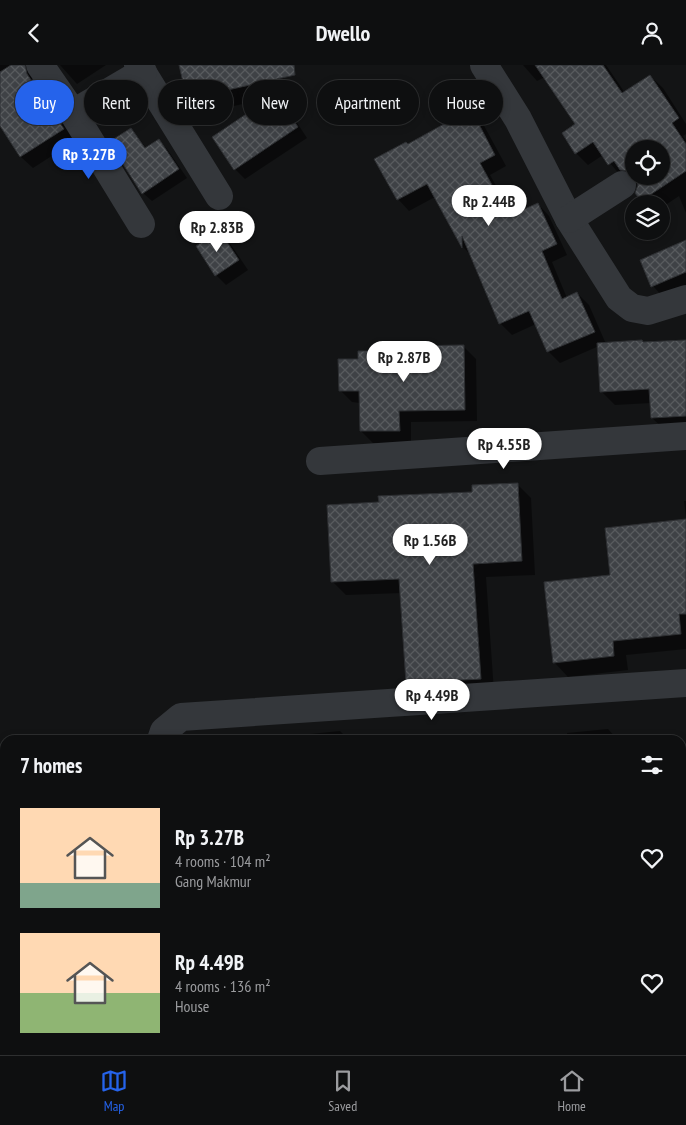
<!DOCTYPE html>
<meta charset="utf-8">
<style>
body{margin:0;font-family:"PT Sans Narrow",sans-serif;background:#1c1d1e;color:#f1f3f6;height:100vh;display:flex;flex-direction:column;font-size:19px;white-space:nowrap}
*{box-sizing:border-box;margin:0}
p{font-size:16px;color:#9b9c9f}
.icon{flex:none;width:28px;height:28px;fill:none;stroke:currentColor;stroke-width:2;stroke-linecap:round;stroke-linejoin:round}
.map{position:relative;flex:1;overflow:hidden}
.side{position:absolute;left:0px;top:670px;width:686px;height:320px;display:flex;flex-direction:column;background:#0e0f10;border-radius:15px 15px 0 0;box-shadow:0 2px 8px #0003,0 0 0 1px #2e2f30}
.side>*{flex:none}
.top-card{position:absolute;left:15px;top:15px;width:656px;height:45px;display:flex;gap:10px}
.buttons{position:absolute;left:625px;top:75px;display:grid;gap:10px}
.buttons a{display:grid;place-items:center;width:45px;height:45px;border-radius:50%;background:#0e0f10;box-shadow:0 2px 8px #0003,0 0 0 1px #2e2f30;font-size:25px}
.price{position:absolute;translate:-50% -42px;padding:0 11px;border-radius:18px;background:#fff;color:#222;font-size:16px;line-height:32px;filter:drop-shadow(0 1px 2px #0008)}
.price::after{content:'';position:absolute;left:50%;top:30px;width:15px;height:11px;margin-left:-8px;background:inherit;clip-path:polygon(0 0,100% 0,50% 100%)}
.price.on{background:#2563eb;color:#fff}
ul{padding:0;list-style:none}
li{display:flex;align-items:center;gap:15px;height:125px;padding:0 20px}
li span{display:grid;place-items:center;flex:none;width:140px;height:100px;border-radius:0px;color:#555}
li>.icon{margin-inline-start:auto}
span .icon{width:60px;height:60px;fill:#fffc;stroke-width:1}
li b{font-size:21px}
h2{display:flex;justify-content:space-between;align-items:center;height:60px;padding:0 20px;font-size:21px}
.tag{padding:0 18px;border-radius:22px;background:#0e0f10;box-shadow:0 2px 8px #0003,0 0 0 1px #2e2f30;font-size:18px;line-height:45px}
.tag.on{background:#2563eb;color:#fff}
header{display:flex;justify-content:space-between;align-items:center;height:65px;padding:0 20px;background:#0e0f10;font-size:22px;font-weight:700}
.tab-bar{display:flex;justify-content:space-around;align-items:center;height:70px;border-top:1px solid #2e2f30;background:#0e0f10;font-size:14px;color:#9b9c9f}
.tab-bar a{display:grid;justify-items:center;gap:2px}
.tab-bar .on{color:#2563eb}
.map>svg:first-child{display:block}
.shadow{fill:#0007;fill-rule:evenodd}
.building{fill:url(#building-cross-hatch);stroke:#2d2f32}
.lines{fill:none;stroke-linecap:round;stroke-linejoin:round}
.minor{stroke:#34373b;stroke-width:28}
</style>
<header><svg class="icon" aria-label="back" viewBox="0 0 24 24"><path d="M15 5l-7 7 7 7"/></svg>Dwello<svg class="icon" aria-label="person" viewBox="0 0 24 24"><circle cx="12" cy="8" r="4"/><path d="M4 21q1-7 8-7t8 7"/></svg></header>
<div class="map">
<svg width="686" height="990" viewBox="0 0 686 990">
<defs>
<pattern id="building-cross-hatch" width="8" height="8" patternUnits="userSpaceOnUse" patternTransform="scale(1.25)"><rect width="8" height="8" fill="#3f4246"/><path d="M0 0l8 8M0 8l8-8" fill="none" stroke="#585b5e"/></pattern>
</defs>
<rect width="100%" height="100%" fill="#131415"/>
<!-- shadow -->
<g class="shadow">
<polygon points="0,0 42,0 38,22 75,76 33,103 21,92 0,59"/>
<polygon points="60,0 106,0 77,19"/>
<polygon points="180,0 276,0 283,30 277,32 286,41 307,73 245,114 235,104 274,32 203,48 188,33"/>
<path d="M523,0H606L625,28L650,11L663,23L686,59V69L683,71L686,75V148L679,131L661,143V139H645L642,136L638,117L621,111L603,90L588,100L576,88L577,60L545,12L537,16ZM634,84H661V111H634Z"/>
<polygon points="471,46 482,57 506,101 490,110 513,151 538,139 549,151 567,190 552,197 567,233 577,228 589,240 606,279 686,275 686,365 666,366 652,353 651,338 615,340 601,326 599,281 560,298 548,286 536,259 512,270 500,258 472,191 463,182 435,132 409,146 398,134 408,80"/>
<polygon points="131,64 147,84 159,76 167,84 187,113 152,136 143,128"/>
<polygon points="219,167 229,177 248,205 226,220 216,210"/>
<polygon points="686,178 686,221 663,232 653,221"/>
<polygon points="464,282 476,294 477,356 411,357 411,378 373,378 361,366 360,338 352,337 340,325 359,295 408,287"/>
<polygon points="517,419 531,433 535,510 486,512 494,627 421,631 407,617 402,528 346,530 332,516 380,439 474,428"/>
<polygon points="684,436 686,436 686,452"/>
<polygon points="686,456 686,584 626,590 628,605 568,612 554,597 612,511"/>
<polygon points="608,664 618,675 568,675 567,668"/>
<polygon points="340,666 349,675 271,675 271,673"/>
<polygon points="414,671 418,675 376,675"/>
<polygon points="686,764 686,845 681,846 681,765"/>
<polygon points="681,916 686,916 686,990 377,990 377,985 681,985"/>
<polygon points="74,985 139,985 140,990 74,990"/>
</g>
<!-- building -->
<g class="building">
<polygon points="11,0 25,0 27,9 64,64 20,92 0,61 0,7"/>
<polygon points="179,0 294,0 295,10 187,34"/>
<polygon points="535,0 603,0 622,28 650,10 679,53 672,58 686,79 686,106 641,136 635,128 638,120 635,111 661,111 661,84 634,84 634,110 629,106 620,105 614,96 608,100 593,77 575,89 562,68 575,59"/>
<polygon points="276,29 298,62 234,105 212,72"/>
<polygon points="471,44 495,90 480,98 509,151 538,138 557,179 542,186 562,234 577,227 595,267 547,287 529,246 499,259 462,171 462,183 427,119 397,135 374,94 406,77 408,79"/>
<polygon points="131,63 145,83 159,74 179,104 142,129 109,77"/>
<polygon points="219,165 239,195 215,211 196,181"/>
<polygon points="686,175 686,207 651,222 640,195"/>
<polygon points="642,275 643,277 686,275 686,351 651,353 649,324 600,327 597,278"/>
<polygon points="464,280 465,345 399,346 400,366 360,366 359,326 339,326 338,294 358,294 358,286 407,286 406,281"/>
<polygon points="518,418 522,496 473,499 481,614 406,618 399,514 331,517 327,440 379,437 378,431 472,427 472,420"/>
<polygon points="686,454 686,549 679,549 681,569 613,576 614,591 553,598 544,517 610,510 605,463"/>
</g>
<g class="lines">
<!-- minor -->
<g class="minor">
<polyline points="40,0 73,48 141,159"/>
<polyline points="138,0 219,131"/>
<polyline points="484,0 518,54 569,154 619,233 632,243 648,246 686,234"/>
<polyline points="73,48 143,7"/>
<polyline points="569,154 622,120"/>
<polyline points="320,396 686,371"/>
<polyline points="161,675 164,666 181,652 686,618"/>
<polyline points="681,875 686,875"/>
<polyline points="171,985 172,990"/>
</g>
</g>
</svg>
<div class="buttons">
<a><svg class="icon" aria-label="locate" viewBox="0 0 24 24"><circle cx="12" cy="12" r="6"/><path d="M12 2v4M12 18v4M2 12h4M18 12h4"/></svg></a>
<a><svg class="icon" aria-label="layers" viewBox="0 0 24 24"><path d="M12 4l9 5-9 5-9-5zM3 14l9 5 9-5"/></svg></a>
</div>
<b class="price on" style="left:89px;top:115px">Rp 3.27B</b>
<b class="price" style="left:489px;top:162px">Rp 2.44B</b>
<b class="price" style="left:217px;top:188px">Rp 2.83B</b>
<b class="price" style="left:404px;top:318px">Rp 2.87B</b>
<b class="price" style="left:504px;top:405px">Rp 4.55B</b>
<b class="price" style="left:430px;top:501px">Rp 1.56B</b>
<b class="price" style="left:432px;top:656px">Rp 4.49B</b>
<div class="top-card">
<a class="tag on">Buy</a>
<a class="tag">Rent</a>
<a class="tag">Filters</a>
<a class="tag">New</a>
<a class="tag">Apartment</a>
<a class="tag">House</a>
</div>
<section class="side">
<h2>7 homes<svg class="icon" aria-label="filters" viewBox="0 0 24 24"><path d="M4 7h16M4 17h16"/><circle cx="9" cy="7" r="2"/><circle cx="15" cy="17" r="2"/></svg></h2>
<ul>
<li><span style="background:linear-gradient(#ffd9b3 75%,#7fa58c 0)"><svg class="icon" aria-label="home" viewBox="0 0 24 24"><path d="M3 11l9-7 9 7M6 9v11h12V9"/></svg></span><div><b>Rp 3.27B</b><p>4 rooms · 104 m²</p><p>Gang Makmur</p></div><svg class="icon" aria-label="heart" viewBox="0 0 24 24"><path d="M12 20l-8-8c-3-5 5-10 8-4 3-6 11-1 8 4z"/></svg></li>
<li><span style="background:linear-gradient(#ffd9b3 60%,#8fb573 0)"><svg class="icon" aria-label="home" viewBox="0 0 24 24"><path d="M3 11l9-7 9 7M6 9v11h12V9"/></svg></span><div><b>Rp 4.49B</b><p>4 rooms · 136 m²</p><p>House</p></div><svg class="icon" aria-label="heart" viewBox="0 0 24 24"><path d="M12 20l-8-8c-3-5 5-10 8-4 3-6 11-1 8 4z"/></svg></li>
</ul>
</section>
</div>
<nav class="tab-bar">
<a class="on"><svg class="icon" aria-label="map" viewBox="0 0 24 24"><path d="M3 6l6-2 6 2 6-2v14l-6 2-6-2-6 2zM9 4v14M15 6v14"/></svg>Map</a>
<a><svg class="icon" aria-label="saved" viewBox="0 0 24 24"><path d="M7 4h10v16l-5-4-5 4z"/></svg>Saved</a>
<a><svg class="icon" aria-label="home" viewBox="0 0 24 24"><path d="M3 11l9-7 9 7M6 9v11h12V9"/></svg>Home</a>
</nav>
